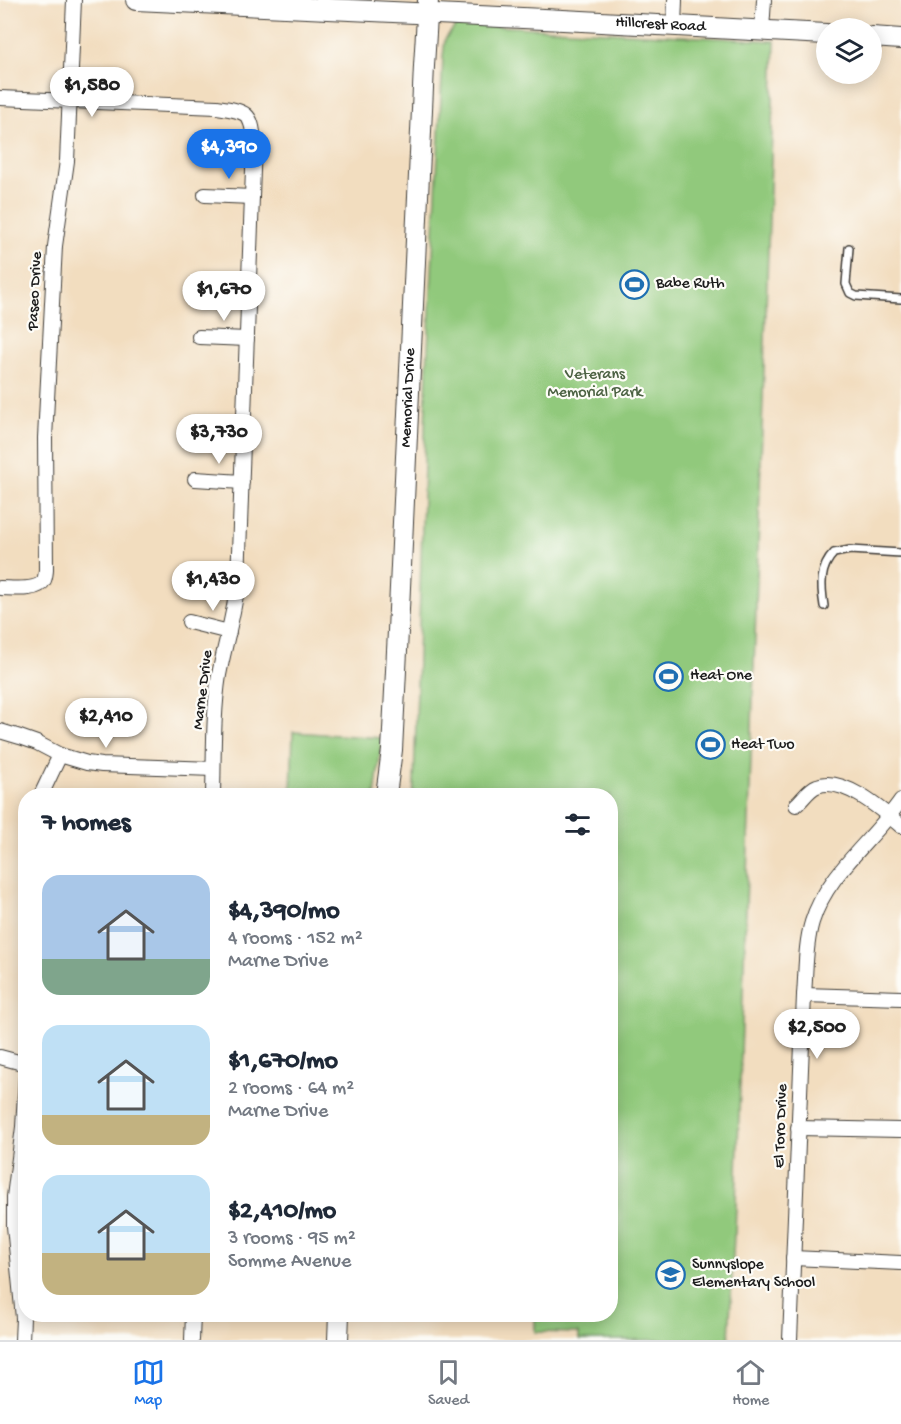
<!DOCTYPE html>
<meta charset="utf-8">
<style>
body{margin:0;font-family:"Gochi Hand",sans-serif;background:#f2f2f3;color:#1f2937;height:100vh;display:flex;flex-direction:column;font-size:22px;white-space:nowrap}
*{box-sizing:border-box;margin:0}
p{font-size:20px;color:#747a83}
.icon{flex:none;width:33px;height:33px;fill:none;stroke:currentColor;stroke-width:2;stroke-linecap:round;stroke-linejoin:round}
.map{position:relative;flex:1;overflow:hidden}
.panel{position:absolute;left:18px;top:788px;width:600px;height:534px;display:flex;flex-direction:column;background:#fff;border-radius:24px;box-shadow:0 3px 15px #0003}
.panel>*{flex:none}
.controls{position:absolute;left:816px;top:18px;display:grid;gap:12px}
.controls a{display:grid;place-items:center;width:66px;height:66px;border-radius:50%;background:#fff;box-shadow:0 3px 15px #0003;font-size:30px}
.price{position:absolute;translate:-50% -51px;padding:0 14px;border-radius:21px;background:#fff;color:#222;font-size:20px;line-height:39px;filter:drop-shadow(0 2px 3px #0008)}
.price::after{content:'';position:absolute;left:50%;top:36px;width:18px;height:14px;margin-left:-9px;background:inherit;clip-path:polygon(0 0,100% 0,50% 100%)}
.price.active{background:#1a73e8;color:#fff}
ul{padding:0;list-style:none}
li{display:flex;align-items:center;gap:18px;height:150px;padding:0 24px}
li span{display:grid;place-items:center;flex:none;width:168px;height:120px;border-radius:18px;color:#555}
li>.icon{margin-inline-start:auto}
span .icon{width:72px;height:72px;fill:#fffc;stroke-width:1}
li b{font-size:26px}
h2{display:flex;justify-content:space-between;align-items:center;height:72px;padding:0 24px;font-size:26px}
.tab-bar{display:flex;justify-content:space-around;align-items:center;height:84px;border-top:2px solid #e0e1e3;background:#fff;font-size:16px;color:#747a83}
.tab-bar a{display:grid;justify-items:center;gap:3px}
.tab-bar .active{color:#1a73e8}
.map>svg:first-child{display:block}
.green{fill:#91c97c;stroke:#56724c;stroke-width:1.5}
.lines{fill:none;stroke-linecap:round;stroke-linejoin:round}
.lane-casing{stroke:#3c3934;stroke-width:10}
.street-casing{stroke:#3c3934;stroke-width:16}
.secondary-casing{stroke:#3c3934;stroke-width:22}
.lane{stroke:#fff;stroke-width:7}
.street{stroke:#fff;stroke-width:14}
.secondary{stroke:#fff;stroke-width:20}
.labels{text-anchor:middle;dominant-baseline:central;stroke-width:4.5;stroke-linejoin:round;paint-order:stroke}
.street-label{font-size:16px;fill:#1c1c1c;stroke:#fdfcf7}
.poi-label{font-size:16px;fill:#1c1c1c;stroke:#fdfcf7;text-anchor:start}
.park-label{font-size:16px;fill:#4b6142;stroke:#fdfcf7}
</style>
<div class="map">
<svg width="901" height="1340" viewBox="0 0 901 1340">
<rect width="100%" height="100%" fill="#fdfcf7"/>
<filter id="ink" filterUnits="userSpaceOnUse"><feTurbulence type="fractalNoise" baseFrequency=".0167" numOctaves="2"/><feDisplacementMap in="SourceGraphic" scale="12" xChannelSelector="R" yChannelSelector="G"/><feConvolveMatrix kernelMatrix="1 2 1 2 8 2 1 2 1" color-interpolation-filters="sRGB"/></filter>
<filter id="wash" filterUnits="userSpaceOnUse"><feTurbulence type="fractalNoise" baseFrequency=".008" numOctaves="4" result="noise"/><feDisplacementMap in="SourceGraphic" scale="24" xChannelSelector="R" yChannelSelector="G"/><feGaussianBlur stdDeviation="1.35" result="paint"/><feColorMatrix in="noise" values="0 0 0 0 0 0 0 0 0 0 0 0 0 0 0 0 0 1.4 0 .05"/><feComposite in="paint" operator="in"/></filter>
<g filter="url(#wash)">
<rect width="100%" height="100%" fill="#f2ddbf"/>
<!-- green -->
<g class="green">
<polygon points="457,24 775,41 735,1234 734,1235 729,1340 579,1340 579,1333 535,1332 535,1314 610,1314 610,795 413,795 414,784 427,369 443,57 445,39"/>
<polygon points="293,732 382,738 375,795 291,795"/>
</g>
</g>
<g filter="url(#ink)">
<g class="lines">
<defs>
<g id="lane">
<polyline points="849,248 846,284 850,293 856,296 901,299"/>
<path d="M824,606C821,587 819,568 834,553L850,550L901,553"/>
</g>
<g id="street">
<polyline points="674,26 675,0"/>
<polyline points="762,30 764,0"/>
<path d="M0,98L217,107C246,111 252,112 254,142L238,580C235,612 225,643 219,675C213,714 214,755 213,795"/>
<polyline points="205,195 252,197"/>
<polyline points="199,337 247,339"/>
<polyline points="195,479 242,482"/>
<path d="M0,588C11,588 38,592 44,580C45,579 46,571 46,570L45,438L55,246L67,161L74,0"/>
<polyline points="189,622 229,632"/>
<polyline points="0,731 20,737 37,743 60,755 87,763 102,765 213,769"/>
<polyline points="41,795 60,755"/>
<path d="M796,805C803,799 809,789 817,786C842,775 883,811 901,826"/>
<polyline points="804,995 901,998"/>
<polyline points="0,1057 26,1064"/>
<polyline points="798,1128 901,1130"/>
<polyline points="793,1258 901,1263"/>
<polyline points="22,1340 23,1318 14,1226 14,1197 23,1127 26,1076"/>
<polyline points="192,1340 193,1314"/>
<path d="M790,1340L804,995C806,971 805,945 812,922C827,873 873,841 901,800"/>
</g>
<g id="secondary">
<path id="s1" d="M136,0L544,19L826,34"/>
<polyline points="872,37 901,39"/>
<path id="s2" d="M386,795L392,750L398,631L424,66L428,0"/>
<polyline points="338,1340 339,1314"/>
</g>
</defs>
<!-- lane casing -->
<use href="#lane" class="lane-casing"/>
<!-- street casing -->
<use href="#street" class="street-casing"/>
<!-- secondary casing -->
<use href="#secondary" class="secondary-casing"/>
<!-- lane -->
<use href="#lane" class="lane"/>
<!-- street -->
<use href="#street" class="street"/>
<!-- secondary -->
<use href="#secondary" class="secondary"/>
</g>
</g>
<!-- icons -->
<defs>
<symbol id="stadium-ring" viewBox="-11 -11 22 22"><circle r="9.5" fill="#fdfcf7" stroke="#1f6fb2" stroke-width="1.5"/><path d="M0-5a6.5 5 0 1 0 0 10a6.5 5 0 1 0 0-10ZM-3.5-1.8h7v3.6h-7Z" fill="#1f6fb2"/></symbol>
<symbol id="school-ring" viewBox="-11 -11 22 22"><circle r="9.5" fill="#fdfcf7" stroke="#1f6fb2" stroke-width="1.5"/><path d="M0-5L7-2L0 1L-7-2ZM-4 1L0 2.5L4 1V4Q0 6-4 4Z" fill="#1f6fb2"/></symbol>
</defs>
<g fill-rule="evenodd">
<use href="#stadium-ring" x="618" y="268" width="33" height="33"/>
<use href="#stadium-ring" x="652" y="660" width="33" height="33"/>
<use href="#stadium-ring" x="694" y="728" width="33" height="33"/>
<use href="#school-ring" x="654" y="1258" width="33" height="33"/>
</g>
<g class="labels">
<!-- street labels -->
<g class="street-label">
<text stroke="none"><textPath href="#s1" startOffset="525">Hillcrest Road</textPath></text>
<text transform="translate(36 291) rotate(-87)">Paseo Drive</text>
<text stroke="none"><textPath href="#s2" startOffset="398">Memorial Drive</textPath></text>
<text transform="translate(204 690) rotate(-83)">Marne Drive</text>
<text transform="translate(782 1126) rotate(-88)">El Toro Drive</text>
</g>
<!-- poi labels -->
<g class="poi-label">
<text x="656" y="284">Babe Ruth</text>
<text x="690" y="676">Heat One</text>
<text x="731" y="745">Heat Two</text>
<text x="692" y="1265">Sunnyslope<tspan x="692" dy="18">Elementary School</tspan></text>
</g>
<!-- park labels -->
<g class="park-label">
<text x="595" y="375">Veterans<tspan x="595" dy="18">Memorial Park</tspan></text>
</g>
</g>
</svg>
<div class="controls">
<a><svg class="icon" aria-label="layers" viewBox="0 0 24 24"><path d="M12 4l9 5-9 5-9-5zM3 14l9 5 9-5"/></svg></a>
</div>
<b class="price" style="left:92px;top:118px">$1,580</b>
<b class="price active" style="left:229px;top:180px">$4,390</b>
<b class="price" style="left:224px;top:322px">$1,670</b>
<b class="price" style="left:219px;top:465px">$3,730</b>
<b class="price" style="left:213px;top:612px">$1,430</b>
<b class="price" style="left:106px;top:749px">$2,410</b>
<b class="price" style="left:817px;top:1060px">$2,500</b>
<section class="panel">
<h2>7 homes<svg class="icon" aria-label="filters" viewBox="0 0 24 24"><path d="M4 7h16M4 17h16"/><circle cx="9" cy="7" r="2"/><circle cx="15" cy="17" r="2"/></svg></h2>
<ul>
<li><span style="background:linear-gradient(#a9c7e8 70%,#7fa58c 0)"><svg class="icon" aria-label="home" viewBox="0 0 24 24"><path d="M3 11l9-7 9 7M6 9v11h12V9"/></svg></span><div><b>$4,390/mo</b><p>4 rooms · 152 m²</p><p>Marne Drive</p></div></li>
<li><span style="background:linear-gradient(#bfe0f5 75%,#c2b280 0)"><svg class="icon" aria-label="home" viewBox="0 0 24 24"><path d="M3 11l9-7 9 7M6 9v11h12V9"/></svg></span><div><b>$1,670/mo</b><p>2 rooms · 64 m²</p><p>Marne Drive</p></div></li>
<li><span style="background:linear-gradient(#bfe0f5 65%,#c2b280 0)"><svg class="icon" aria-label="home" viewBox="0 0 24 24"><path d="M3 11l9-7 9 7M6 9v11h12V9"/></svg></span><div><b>$2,410/mo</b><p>3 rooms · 95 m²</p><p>Somme Avenue</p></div></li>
</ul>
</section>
</div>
<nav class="tab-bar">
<a class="active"><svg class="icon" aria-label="map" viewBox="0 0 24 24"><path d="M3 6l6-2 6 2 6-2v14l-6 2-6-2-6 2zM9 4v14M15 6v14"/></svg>Map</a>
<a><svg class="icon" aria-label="saved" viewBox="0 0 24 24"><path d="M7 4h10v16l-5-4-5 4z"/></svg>Saved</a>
<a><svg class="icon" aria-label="home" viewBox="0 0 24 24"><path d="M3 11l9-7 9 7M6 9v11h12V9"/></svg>Home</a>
</nav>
